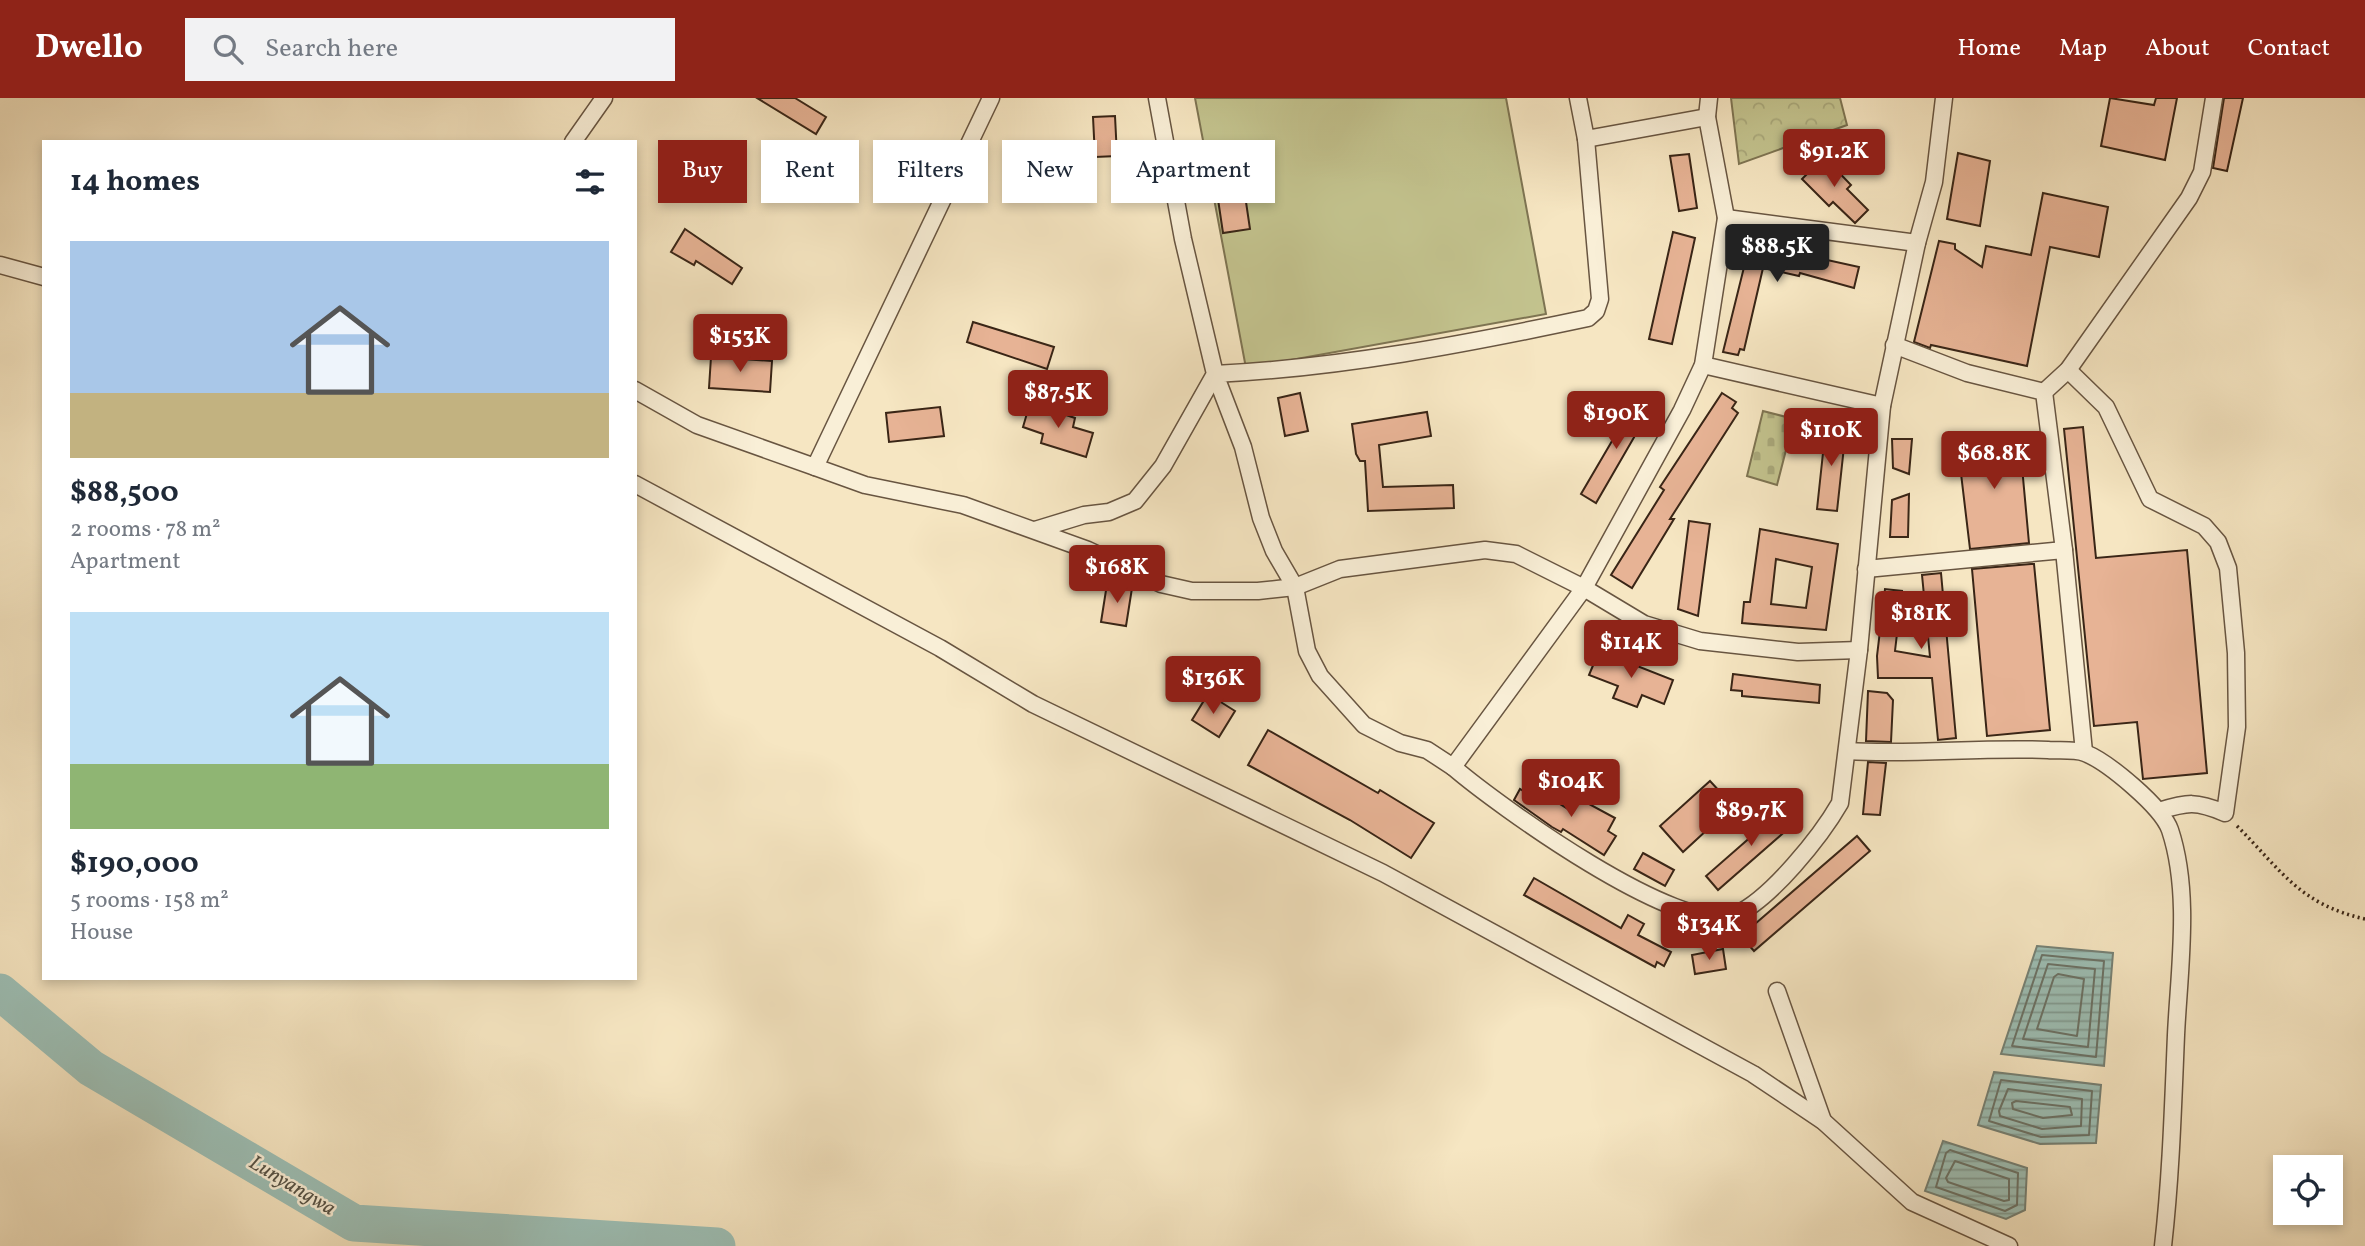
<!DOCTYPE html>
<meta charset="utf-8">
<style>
body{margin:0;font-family:Vollkorn,serif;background:#f2f2f3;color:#1f2937;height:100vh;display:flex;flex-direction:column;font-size:26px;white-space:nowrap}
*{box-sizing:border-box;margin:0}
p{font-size:23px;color:#747a83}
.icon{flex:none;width:38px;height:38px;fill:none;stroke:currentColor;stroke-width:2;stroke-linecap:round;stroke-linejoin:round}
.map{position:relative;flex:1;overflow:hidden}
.sheet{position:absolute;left:42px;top:42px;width:595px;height:840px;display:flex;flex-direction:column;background:#fff;border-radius:0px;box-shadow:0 4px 10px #0003}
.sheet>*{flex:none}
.banner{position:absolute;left:658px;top:42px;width:665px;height:63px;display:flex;gap:14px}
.tools{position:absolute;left:2273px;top:1057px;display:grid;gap:14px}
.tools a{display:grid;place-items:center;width:70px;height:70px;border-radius:0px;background:#fff;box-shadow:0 4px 10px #0003;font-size:35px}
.price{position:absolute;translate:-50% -60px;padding:0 16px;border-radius:7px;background:#8f2418;color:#fff;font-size:23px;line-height:46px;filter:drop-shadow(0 2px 4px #0008)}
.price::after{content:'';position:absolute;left:50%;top:42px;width:21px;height:16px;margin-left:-10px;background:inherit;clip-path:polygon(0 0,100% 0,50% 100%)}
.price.current{background:#222;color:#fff}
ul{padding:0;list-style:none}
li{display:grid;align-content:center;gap:14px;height:371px;padding:0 28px}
li span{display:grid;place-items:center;height:217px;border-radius:0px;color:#555}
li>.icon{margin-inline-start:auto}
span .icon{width:126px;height:126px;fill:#fffc;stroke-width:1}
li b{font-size:30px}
h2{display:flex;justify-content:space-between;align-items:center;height:84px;padding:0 28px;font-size:30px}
.pill{padding:0 24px;border-radius:0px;background:#fff;box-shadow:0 4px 10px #0003;font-size:24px;line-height:63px}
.pill.current{background:#8f2418;color:#fff}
header{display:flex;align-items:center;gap:42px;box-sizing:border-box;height:98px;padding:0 35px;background:#8f2418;color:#fff}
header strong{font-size:33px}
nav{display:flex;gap:38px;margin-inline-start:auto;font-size:24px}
.search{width:490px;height:63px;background:#f2f2f3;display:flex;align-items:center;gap:18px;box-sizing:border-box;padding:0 24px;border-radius:0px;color:#747a83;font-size:26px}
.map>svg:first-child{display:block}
.grass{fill:#c3c38e;stroke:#7e7452;stroke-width:2}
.forest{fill:url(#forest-crowns);stroke:#7e7452;stroke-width:2}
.cemetery{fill:url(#cemetery-stones);stroke:#7e7452;stroke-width:2}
.water{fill:url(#water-rules);stroke:#758175;stroke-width:2}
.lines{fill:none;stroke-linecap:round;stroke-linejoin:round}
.shore{stroke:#6b7266;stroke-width:2}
.river{stroke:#9dbfb5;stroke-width:37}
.building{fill:#e7b395;stroke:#392516;stroke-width:2;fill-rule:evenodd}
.street-casing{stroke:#685541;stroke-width:19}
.path{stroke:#392516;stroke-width:3.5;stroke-dasharray:2 3.5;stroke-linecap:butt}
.street{stroke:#f9efd7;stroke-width:16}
.labels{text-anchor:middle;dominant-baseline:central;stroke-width:5;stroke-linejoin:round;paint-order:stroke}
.water-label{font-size:21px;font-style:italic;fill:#575346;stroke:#f9efd7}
</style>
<header>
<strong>Dwello</strong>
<div class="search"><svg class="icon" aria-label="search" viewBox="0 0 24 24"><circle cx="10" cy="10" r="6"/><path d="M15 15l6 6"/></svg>Search here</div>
<nav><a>Home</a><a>Map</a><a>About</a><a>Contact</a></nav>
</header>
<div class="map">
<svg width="2365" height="1148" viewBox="0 0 2365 1148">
<defs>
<pattern id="forest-crowns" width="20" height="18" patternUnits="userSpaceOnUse" patternTransform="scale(1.75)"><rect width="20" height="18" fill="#c3c38e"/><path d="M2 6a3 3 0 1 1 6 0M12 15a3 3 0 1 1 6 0" fill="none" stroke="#a8a77a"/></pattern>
<pattern id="cemetery-stones" width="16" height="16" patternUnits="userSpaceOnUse" patternTransform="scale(1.75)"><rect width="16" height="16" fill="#c3c38e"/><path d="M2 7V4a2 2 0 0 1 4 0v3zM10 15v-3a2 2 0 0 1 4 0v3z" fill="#a8a77a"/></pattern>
<pattern id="water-rules" width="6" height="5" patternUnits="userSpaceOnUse" patternTransform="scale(1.75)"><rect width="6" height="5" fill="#9dbfb5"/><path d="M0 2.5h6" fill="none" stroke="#819b92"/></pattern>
</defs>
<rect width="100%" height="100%" fill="#f6e6c2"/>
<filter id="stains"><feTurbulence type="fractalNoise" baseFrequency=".00286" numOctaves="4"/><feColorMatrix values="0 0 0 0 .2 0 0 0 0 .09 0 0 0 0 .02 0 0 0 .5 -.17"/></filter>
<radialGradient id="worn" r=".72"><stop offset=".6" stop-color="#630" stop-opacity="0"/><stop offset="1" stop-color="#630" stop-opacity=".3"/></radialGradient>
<!-- grass -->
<polygon class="grass" points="1195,0 1506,0 1546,216 1246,270"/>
<!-- forest -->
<polygon class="forest" points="1731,0 1840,0 1847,27 1739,66"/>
<!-- cemetery -->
<polygon class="cemetery" points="1763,313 1794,321 1777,387 1747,378"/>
<!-- water -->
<g class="water">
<polygon points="2037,848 2113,855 2104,968 2001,956"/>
<polygon points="1994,974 2101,987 2096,1045 2040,1046 1978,1027"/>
<polygon points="1943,1043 2027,1070 2025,1112 2006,1121 1925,1093"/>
</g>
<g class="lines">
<!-- shore -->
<g class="shore">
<polygon points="2042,857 2104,863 2096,959 2012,948"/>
<polygon points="2048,866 2095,871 2088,949 2023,941"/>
<polygon points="2058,876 2084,881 2077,938 2037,931 2054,879"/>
<polygon points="2001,982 2092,993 2089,1037 2041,1039 1989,1023"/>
<polygon points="2008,991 2082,1001 2081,1028 2042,1031 2000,1018 1999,1013"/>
<polygon points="2016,1003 2070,1009 2072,1017 2043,1020 2013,1011 2012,1005"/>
<polygon points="1950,1052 2018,1075 2017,1107 2005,1113 1936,1089 1946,1055"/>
<polygon points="1955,1063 2009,1081 2009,1102 2004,1103 1948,1084 1946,1080"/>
</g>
<!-- river -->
<polyline class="river" points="0,894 91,970 354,1125 717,1148"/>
</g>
<!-- building -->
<g class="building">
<polygon points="757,0 795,0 826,19 816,36"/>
<polygon points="2110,0 2154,7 2156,0 2177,0 2165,62 2101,48"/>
<polygon points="2224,0 2243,0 2227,73 2213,70"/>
<polygon points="1115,18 1117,58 1095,59 1093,19"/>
<polygon points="1958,55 1990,63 1980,128 1947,121"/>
<polygon points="1689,56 1697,110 1679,113 1670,58"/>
<polygon points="1824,59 1851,87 1847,91 1868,112 1855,125 1833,104 1829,108 1802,81"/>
<polygon points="1242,77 1250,131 1223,135 1215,81"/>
<polygon points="2043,95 2108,109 2099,159 2050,149 2027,268 1931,247 1930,250 1914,244 1939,143 1955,146 1955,151 1982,169 1986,148 2031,157"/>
<polygon points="685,131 742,170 732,186 696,163 694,167 671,154"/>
<polygon points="1673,134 1695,140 1672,246 1649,241"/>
<polygon points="1750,145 1859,169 1854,190 1800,175 1799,178 1763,170 1744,252 1740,251 1738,257 1723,254"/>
<polygon points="973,224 1054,249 1047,271 967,244"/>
<polygon points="711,259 772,263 770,294 709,290"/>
<polygon points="1300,295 1308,333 1285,338 1278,300"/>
<polygon points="1722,295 1736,304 1732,310 1738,315 1670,421 1674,421 1632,490 1611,477 1664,392 1660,389"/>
<polygon points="1636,302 1651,310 1596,405 1581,396"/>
<polygon points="1030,305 1075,320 1073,329 1093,335 1086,359 1041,345 1043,336 1023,329"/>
<polygon points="940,309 944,338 889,344 886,315"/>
<polygon points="1427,314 1431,338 1379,347 1383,389 1453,387 1454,410 1368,413 1365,363 1360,363 1356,356 1352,326"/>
<polygon points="1826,327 1846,330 1837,413 1817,411"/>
<polygon points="2083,329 2096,460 2187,452 2207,675 2143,681 2137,624 2094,628 2064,331"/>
<polygon points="2019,336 2029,445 1970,451 1957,342"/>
<polygon points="1892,341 1912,341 1909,376 1893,370"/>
<polygon points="1909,396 1908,439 1890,439 1892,402"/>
<polygon points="1689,423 1710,426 1698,518 1678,511"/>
<path d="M1760,431L1838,446L1826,532L1742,525L1744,504H1750ZM1776,461L1812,469L1806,510L1771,506Z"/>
<polygon points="2031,466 2034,466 2050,632 1987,638 1972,471"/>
<polygon points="1941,475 1956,640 1938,642 1932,580 1878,580 1877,558 1885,491 1902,493 1895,553 1930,559 1922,477"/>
<polygon points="1107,486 1132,490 1126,528 1101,524"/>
<polygon points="1599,553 1673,582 1664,606 1642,597 1637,609 1613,600 1618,588 1589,577"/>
<polygon points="1733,576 1820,587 1819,605 1742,598 1742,593 1731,592"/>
<polygon points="1868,593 1887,595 1893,602 1891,644 1866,643"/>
<polygon points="1208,596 1235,613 1219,639 1192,622"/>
<polygon points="1268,632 1378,695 1380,692 1434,725 1411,760 1350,722 1248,667"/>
<polygon points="1868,664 1886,665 1880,717 1863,716"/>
<polygon points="1710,683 1733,708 1683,754 1660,728"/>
<polygon points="1529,687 1573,714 1580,701 1615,720 1608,733 1616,738 1604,757 1563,731 1561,734 1552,729 1514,702 1520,691 1525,694"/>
<polygon points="1785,709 1797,723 1718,792 1706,778"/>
<polygon points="1857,738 1870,753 1754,853 1741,838"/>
<polygon points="1643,755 1674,772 1665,788 1634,771"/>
<polygon points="1534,780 1621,830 1628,817 1644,826 1638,837 1671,854 1664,868 1657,864 1655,869 1524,797"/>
<polygon points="1723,851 1726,871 1695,876 1692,857"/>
</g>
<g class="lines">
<defs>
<g id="street">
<polyline points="1578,0 1586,41 1707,19"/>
<path d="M1709,0L1707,19L1726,120L1703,267L1682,312L1584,490L1453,669C1496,706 1681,840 1735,817C1771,801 1821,738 1840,705L1859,552L1882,308L1917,145L1934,84L1944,0"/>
<polyline points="573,44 604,0"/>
<polyline points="1726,120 1917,145"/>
<polyline points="0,167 44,179"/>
<polyline points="1894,247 1967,275 2044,294 2064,452 2084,654"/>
<polyline points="1703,267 1882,308"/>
<path d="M2068,272L2106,309L2150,401L2204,428L2218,444L2228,470L2236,555L2237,629L2225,715C2196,703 2188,704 2159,713"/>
<polyline points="635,292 697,327 815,369 991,0"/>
<polyline points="2044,294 2068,272 2189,100 2202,74 2214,0"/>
<polyline points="815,369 865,387 963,407 1088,452 1161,486 1192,493 1258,493 1295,489 1340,471 1485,452 1516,456 1584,490 1644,526 1700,543 1798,554 1859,552"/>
<polyline points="635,386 940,550 1033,606 1383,775 1753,976 1823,1023 1912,1104 2009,1148"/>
<polyline points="1035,432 1084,417 1109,414 1135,403 1163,368 1215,276 1183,141 1157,0"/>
<polyline points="1866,471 2064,452"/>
<path d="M1848,653C1915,657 1981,649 2048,652C2059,653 2075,651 2085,655C2108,664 2162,709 2170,732C2191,795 2179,872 2176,937C2173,1008 2171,1078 2163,1148"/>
<path d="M1453,669L1427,652L1400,645L1364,627L1320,578L1307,553L1295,489L1274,453L1261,420L1243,349L1215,276C1340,270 1466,246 1588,220L1596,213L1600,201L1586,41"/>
<polyline points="1777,893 1823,1023"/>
</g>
</defs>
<!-- street casing -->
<use href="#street" class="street-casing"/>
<!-- path -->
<path class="path" d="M2237,728C2282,773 2299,806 2365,821"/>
<!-- street -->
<use href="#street" class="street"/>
</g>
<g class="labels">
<!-- water labels -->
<g class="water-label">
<text transform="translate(292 1088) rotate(31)">Lunyangwa</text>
</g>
</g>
<rect width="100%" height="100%" filter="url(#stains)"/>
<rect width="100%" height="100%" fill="url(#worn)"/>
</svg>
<div class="tools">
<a><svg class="icon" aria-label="locate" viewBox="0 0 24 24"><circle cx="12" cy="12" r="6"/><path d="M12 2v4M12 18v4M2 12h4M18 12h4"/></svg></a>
</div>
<b class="price" style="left:1834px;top:91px">$91.2K</b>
<b class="price current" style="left:1777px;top:186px">$88.5K</b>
<b class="price" style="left:740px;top:276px">$153K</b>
<b class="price" style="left:1058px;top:332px">$87.5K</b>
<b class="price" style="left:1616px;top:353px">$190K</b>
<b class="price" style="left:1831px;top:370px">$110K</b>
<b class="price" style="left:1994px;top:393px">$68.8K</b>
<b class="price" style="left:1117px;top:507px">$168K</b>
<b class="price" style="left:1921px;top:553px">$181K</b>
<b class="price" style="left:1631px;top:582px">$114K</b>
<b class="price" style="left:1213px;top:618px">$136K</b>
<b class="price" style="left:1571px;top:721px">$104K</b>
<b class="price" style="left:1751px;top:750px">$89.7K</b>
<b class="price" style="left:1709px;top:864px">$134K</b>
<div class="banner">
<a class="pill current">Buy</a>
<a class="pill">Rent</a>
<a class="pill">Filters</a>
<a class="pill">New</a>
<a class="pill">Apartment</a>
</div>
<section class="sheet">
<h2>14 homes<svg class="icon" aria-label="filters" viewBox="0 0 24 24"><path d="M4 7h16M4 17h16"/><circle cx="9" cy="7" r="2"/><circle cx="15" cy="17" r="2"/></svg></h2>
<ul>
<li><span style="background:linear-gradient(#a9c7e8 70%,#c2b280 0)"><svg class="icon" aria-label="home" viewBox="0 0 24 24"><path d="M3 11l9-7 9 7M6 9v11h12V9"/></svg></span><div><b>$88,500</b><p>2 rooms · 78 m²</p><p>Apartment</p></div></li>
<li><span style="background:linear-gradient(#bfe0f5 70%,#8fb573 0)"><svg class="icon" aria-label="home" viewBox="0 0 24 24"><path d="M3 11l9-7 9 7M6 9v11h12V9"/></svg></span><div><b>$190,000</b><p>5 rooms · 158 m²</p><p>House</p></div></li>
</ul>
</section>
</div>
